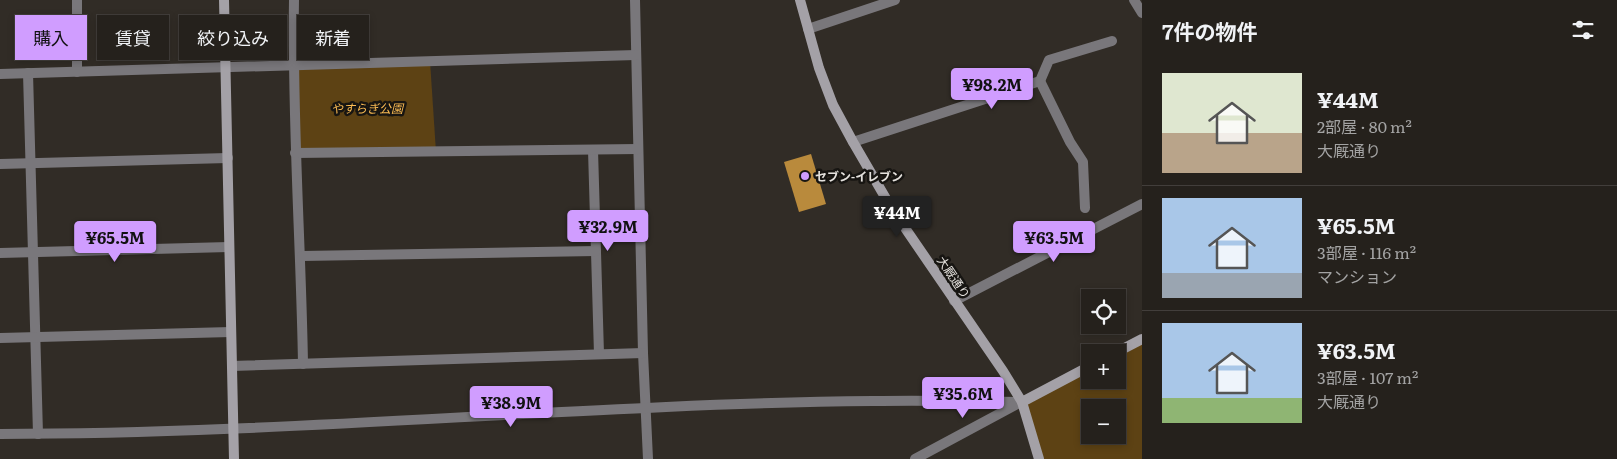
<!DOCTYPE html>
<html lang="ja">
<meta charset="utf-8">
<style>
body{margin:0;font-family:Literata,"Noto Sans JP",serif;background:#2d2925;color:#f1f3f6;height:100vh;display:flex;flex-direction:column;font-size:19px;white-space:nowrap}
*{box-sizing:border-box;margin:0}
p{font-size:16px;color:#a3a3a3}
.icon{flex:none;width:28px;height:28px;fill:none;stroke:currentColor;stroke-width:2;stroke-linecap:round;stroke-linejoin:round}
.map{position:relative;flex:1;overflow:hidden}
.drawer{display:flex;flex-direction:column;background:#25211c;width:475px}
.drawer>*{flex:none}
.guide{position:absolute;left:15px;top:15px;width:475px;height:45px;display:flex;gap:10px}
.buttons{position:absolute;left:1081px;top:289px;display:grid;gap:10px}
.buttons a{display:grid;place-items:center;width:45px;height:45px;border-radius:0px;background:#25211c;box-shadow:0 2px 8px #0003,0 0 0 1px #423e3b;font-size:25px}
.price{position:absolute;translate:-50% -42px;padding:0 11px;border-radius:5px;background:#d09dff;color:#111;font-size:16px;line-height:32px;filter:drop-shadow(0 1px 2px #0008)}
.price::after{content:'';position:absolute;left:50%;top:30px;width:15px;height:11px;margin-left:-8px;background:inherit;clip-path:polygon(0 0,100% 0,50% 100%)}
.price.on{background:#222;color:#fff}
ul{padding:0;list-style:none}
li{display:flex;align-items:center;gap:15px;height:125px;padding:0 20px}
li+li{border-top:1px solid #423e3b}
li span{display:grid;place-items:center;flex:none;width:140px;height:100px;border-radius:0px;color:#555}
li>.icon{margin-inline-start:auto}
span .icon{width:60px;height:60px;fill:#fffc;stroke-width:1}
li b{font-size:21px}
h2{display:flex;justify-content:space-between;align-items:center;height:60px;padding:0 20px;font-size:21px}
.pill{padding:0 18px;border-radius:0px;background:#25211c;box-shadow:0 2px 8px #0003,0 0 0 1px #423e3b;font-size:18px;line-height:45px}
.pill.on{background:#d09dff;color:#111}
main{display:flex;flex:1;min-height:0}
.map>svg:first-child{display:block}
.green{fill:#5d4214;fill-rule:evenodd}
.building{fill:#b98a3c}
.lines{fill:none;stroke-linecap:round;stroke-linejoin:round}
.street{stroke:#79777b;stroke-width:10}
.secondary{stroke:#a4a1a7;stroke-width:10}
.poi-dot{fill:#d09dff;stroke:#171512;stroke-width:2}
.labels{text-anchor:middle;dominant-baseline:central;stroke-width:5;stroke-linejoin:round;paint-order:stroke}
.park-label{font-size:12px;font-style:italic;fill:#fcbc53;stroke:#171512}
.poi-label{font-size:12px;font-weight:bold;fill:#e4e1dd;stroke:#171512;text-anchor:start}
.street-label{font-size:12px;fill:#e4e1dd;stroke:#171512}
</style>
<main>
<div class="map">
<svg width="1142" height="459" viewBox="0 0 1142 459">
<rect width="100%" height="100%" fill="#312c26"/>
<!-- green -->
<g class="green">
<polygon points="430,61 436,152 295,153 293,65"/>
<path d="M1142,339V459H1037L1022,402L1090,366V380H1118V352ZM1090,408H1118V435H1090Z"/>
</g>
<!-- building -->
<polygon class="building" points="811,154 826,204 799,212 784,162"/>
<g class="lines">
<!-- street -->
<g class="street">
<path d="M294,0C292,122 301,243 303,364"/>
<polyline points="635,0 643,353 648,459"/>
<polyline points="1134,0 1142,13"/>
<polyline points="808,29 895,0"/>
<polyline points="77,72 77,0"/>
<polyline points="28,73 38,434"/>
<polyline points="0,74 636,55"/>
<polyline points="1040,81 1070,142 1083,162 1085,208"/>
<polyline points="853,142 1040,81 1049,60 1112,41"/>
<polyline points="593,150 599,354"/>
<polyline points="295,153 638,149"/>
<polyline points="0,164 228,158"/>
<polyline points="0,253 229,247"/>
<polyline points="302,256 596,251"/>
<polyline points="954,301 1142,204"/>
<polyline points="0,338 231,332"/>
<polyline points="232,366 643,353"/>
<path d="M0,434C291,434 582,404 873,401C923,400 972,401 1022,402"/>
<polyline points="915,459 1021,402"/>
</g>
<!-- secondary -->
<g class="secondary">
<polyline points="224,0 234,459"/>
<polyline points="800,0 819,68 833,105 853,142 892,209 1003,371 1022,402 1039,459"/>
<polyline points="1117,352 1142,339"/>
<polyline points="1022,402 1090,366"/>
</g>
</g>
<!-- markers -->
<circle class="poi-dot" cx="805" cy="176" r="5"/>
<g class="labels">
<!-- park labels -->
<g class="park-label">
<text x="367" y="108">やすらぎ公園</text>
</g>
<!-- poi labels -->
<g class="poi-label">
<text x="815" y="176">セブン-イレブン</text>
</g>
<!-- street labels -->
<g class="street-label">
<text transform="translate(954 277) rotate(56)">大厩通り</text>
</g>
</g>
</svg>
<div class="buttons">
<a><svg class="icon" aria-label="locate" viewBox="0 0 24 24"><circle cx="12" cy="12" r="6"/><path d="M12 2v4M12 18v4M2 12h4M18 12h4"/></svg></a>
<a>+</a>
<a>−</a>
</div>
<b class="price" style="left:992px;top:110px">¥98.2M</b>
<b class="price on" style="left:897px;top:238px">¥44M</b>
<b class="price" style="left:608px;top:252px">¥32.9M</b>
<b class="price" style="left:115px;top:263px">¥65.5M</b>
<b class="price" style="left:1054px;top:263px">¥63.5M</b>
<b class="price" style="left:963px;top:419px">¥35.6M</b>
<b class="price" style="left:511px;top:428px">¥38.9M</b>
<div class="guide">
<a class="pill on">購入</a>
<a class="pill">賃貸</a>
<a class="pill">絞り込み</a>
<a class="pill">新着</a>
</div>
</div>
<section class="drawer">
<h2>7件の物件<svg class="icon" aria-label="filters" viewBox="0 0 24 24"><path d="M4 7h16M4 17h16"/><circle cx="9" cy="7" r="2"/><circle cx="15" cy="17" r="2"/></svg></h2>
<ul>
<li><span style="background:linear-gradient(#dfe7d0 60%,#b9a48a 0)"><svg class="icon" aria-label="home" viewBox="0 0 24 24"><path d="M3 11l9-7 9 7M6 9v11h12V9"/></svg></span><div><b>¥44M</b><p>2部屋 · 80 m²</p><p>大厩通り</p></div></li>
<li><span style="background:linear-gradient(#a9c7e8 75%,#9aa5b1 0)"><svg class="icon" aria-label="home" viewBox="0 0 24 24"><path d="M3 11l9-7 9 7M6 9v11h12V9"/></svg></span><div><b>¥65.5M</b><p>3部屋 · 116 m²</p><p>マンション</p></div></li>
<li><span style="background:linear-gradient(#a9c7e8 75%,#8fb573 0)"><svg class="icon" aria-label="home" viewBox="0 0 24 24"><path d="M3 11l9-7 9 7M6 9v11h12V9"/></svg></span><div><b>¥63.5M</b><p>3部屋 · 107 m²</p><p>大厩通り</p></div></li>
</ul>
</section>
</main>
